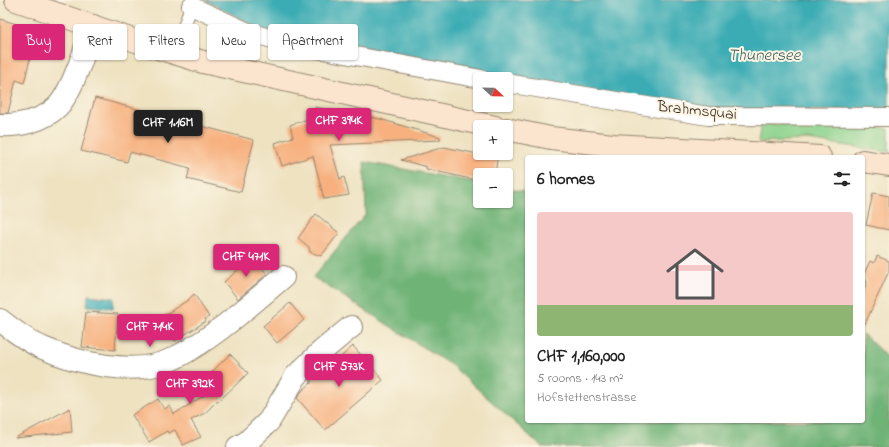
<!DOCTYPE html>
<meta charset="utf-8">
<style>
body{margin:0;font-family:"Indie Flower",sans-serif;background:#f6f6f6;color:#222;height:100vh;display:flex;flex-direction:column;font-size:15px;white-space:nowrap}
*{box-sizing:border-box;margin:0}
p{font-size:13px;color:#767676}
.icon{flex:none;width:22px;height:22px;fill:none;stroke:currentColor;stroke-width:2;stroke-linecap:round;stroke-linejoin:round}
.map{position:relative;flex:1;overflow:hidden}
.side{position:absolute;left:525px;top:155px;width:340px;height:268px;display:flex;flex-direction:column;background:#fff;border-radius:4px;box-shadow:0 1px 3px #0004}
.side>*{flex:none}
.guide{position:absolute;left:12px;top:24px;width:380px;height:36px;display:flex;gap:8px}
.needle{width:26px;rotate:112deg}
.tools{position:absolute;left:473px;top:72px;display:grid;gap:8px}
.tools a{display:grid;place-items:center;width:40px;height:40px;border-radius:4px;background:#fff;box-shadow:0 1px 3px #0004;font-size:20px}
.price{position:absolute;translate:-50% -34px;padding:0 9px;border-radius:4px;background:#db2777;color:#fff;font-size:13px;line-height:26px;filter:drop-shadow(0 1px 2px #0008)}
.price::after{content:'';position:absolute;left:50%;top:24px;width:12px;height:9px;margin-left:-6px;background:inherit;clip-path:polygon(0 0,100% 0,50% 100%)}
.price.active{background:#222;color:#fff}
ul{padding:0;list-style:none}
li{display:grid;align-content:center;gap:8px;height:212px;padding:0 12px}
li+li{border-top:1px solid #e0e0e0}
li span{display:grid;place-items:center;height:124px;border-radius:4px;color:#555}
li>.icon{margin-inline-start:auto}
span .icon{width:72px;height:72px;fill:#fffc;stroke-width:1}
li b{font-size:17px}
h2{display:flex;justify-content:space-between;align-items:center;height:48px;padding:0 12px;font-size:17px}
.chip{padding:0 14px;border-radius:4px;background:#fff;box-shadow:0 1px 3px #0004;font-size:14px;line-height:36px}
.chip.active{background:#db2777;color:#fff}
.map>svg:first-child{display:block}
.green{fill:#8ad18b;stroke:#627e54}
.forest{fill:#6fb377;stroke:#556e4a}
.water{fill:#3bacb4;stroke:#3b6b69}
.building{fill:#f7b07e}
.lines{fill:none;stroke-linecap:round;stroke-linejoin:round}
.service-casing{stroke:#948670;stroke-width:14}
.pedestrian-casing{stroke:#948670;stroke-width:20}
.minor-casing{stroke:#948670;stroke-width:24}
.secondary-casing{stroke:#948670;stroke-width:24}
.service{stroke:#fff;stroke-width:12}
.pedestrian{stroke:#fff;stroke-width:18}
.minor{stroke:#fff;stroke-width:22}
.secondary{stroke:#fce5cf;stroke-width:22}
.labels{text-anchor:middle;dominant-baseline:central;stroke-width:4;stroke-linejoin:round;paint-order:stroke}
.street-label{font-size:16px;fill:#3b2a1e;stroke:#fcf5e5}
.water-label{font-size:17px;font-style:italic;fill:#3b5e5a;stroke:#fcf5e5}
</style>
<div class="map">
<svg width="889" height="447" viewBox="0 0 889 447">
<rect width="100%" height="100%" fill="#fcf5e5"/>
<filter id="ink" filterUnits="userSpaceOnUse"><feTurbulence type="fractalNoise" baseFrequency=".025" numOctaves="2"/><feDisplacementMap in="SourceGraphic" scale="8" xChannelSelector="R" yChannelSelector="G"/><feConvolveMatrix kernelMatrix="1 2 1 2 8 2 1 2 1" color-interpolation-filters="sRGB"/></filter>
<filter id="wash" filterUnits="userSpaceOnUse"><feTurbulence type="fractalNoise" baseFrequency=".012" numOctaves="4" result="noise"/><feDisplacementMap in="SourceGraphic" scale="16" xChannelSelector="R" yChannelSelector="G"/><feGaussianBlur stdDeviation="0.9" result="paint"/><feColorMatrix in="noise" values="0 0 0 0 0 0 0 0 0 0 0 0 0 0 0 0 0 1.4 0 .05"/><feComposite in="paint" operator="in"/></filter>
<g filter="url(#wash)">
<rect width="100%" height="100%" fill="#eee2c1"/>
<!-- green -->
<polygon class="green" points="761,124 889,128 889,152 808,140 758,142"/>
<!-- forest -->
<polygon class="forest" points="364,162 480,183 480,201 506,201 506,188 527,192 527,421 863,421 863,334 889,359 889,447 542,447 451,365 313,277 366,214"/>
<!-- water -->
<g class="water">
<polygon points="205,0 889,0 889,111 756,110 701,107 600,93 264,30 258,28"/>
<polygon points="88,295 114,298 113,308 87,306"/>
</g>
<g id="blocks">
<!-- building -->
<g class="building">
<polygon points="0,19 37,30 24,83 16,80 8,113 0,113"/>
<polygon points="95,98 254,140 241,192 187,179 190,168 130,152 127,162 81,151"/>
<polygon points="315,107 380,119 440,137 440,140 330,145 340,179 344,177 349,195 324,199 313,156 282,166 275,143 293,137 290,125 311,118"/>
<polygon points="444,147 478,154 478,153 498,153 495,175 480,175 480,181 426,169 427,167 401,160"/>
<polygon points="873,193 889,196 889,230 866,225"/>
<polygon points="316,214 339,233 321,256 310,252 309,247 298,238"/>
<polygon points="877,256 889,261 889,271 863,328 863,291 867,283 864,274 870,261 874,263"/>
<polygon points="253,257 267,274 238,299 224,282"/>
<polygon points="194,294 209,317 205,319 206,321 175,341 160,318 188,300"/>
<polygon points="290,303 304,320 277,343 263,326"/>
<polygon points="86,312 118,314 115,350 82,347"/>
<polygon points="353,346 383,380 325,430 297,398 302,391 311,383 311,379 320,370 325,371"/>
<polygon points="230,354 248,373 219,401 218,400 205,413 191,420 201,437 183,445 175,430 168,433 167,431 149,442 132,415 158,399 164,409 170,406 174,414 210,392 201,383"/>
<polygon points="70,408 72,432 15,438"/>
</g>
</g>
</g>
<g filter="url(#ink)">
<use href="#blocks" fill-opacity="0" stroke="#948670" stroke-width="1"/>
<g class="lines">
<defs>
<polyline id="service" points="175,54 191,6"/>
<g id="pedestrian">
<polyline points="191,6 248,32 290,44 481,79"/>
<polyline points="506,83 708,116 889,117"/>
</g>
<g id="minor">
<path d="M0,125C19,126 43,121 57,107C72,93 86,47 93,26"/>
<path d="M0,320C13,330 28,342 43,348C77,363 132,376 168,361C207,344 250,305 283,277"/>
<polyline points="238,447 247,442 269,421 296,376 322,351 351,327"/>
</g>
<g id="secondary">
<polyline points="16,0 142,43 203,62 495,127"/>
<polyline points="506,129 551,138 613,145 820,157"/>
<polyline points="863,161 889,165"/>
</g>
</defs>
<!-- service casing -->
<use href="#service" class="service-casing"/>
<!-- pedestrian casing -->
<use href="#pedestrian" class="pedestrian-casing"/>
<!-- minor casing -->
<use href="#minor" class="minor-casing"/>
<!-- secondary casing -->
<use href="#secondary" class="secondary-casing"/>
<!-- service -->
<use href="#service" class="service"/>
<!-- pedestrian -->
<use href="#pedestrian" class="pedestrian"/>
<!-- minor -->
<use href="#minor" class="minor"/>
<!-- secondary -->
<use href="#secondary" class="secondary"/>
</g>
</g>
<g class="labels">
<!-- street labels -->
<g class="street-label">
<text transform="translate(697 111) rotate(6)">Brahmsquai</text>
</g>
<!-- water labels -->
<g class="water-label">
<text x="764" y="55">Thunersee</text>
</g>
</g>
</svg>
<div class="tools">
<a><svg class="needle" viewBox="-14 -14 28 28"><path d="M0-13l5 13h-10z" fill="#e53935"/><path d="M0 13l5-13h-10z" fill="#767676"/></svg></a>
<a>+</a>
<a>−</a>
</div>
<b class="price" style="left:339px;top:142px">CHF 394K</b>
<b class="price active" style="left:168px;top:144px">CHF 1.16M</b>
<b class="price" style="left:246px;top:278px">CHF 471K</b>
<b class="price" style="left:150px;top:348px">CHF 714K</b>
<b class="price" style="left:339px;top:388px">CHF 573K</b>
<b class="price" style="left:190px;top:405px">CHF 392K</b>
<div class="guide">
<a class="chip active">Buy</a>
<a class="chip">Rent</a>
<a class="chip">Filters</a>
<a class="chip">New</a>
<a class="chip">Apartment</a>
</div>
<section class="side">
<h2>6 homes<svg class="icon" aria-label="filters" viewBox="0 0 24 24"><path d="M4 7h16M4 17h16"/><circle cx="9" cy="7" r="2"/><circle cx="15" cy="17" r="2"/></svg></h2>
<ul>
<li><span style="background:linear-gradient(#f6c9c9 75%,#8fb573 0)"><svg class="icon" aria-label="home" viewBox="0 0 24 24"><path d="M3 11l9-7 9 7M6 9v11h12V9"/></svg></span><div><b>CHF 1,160,000</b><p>5 rooms · 143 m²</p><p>Hofstettenstrasse</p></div></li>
</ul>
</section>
</div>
